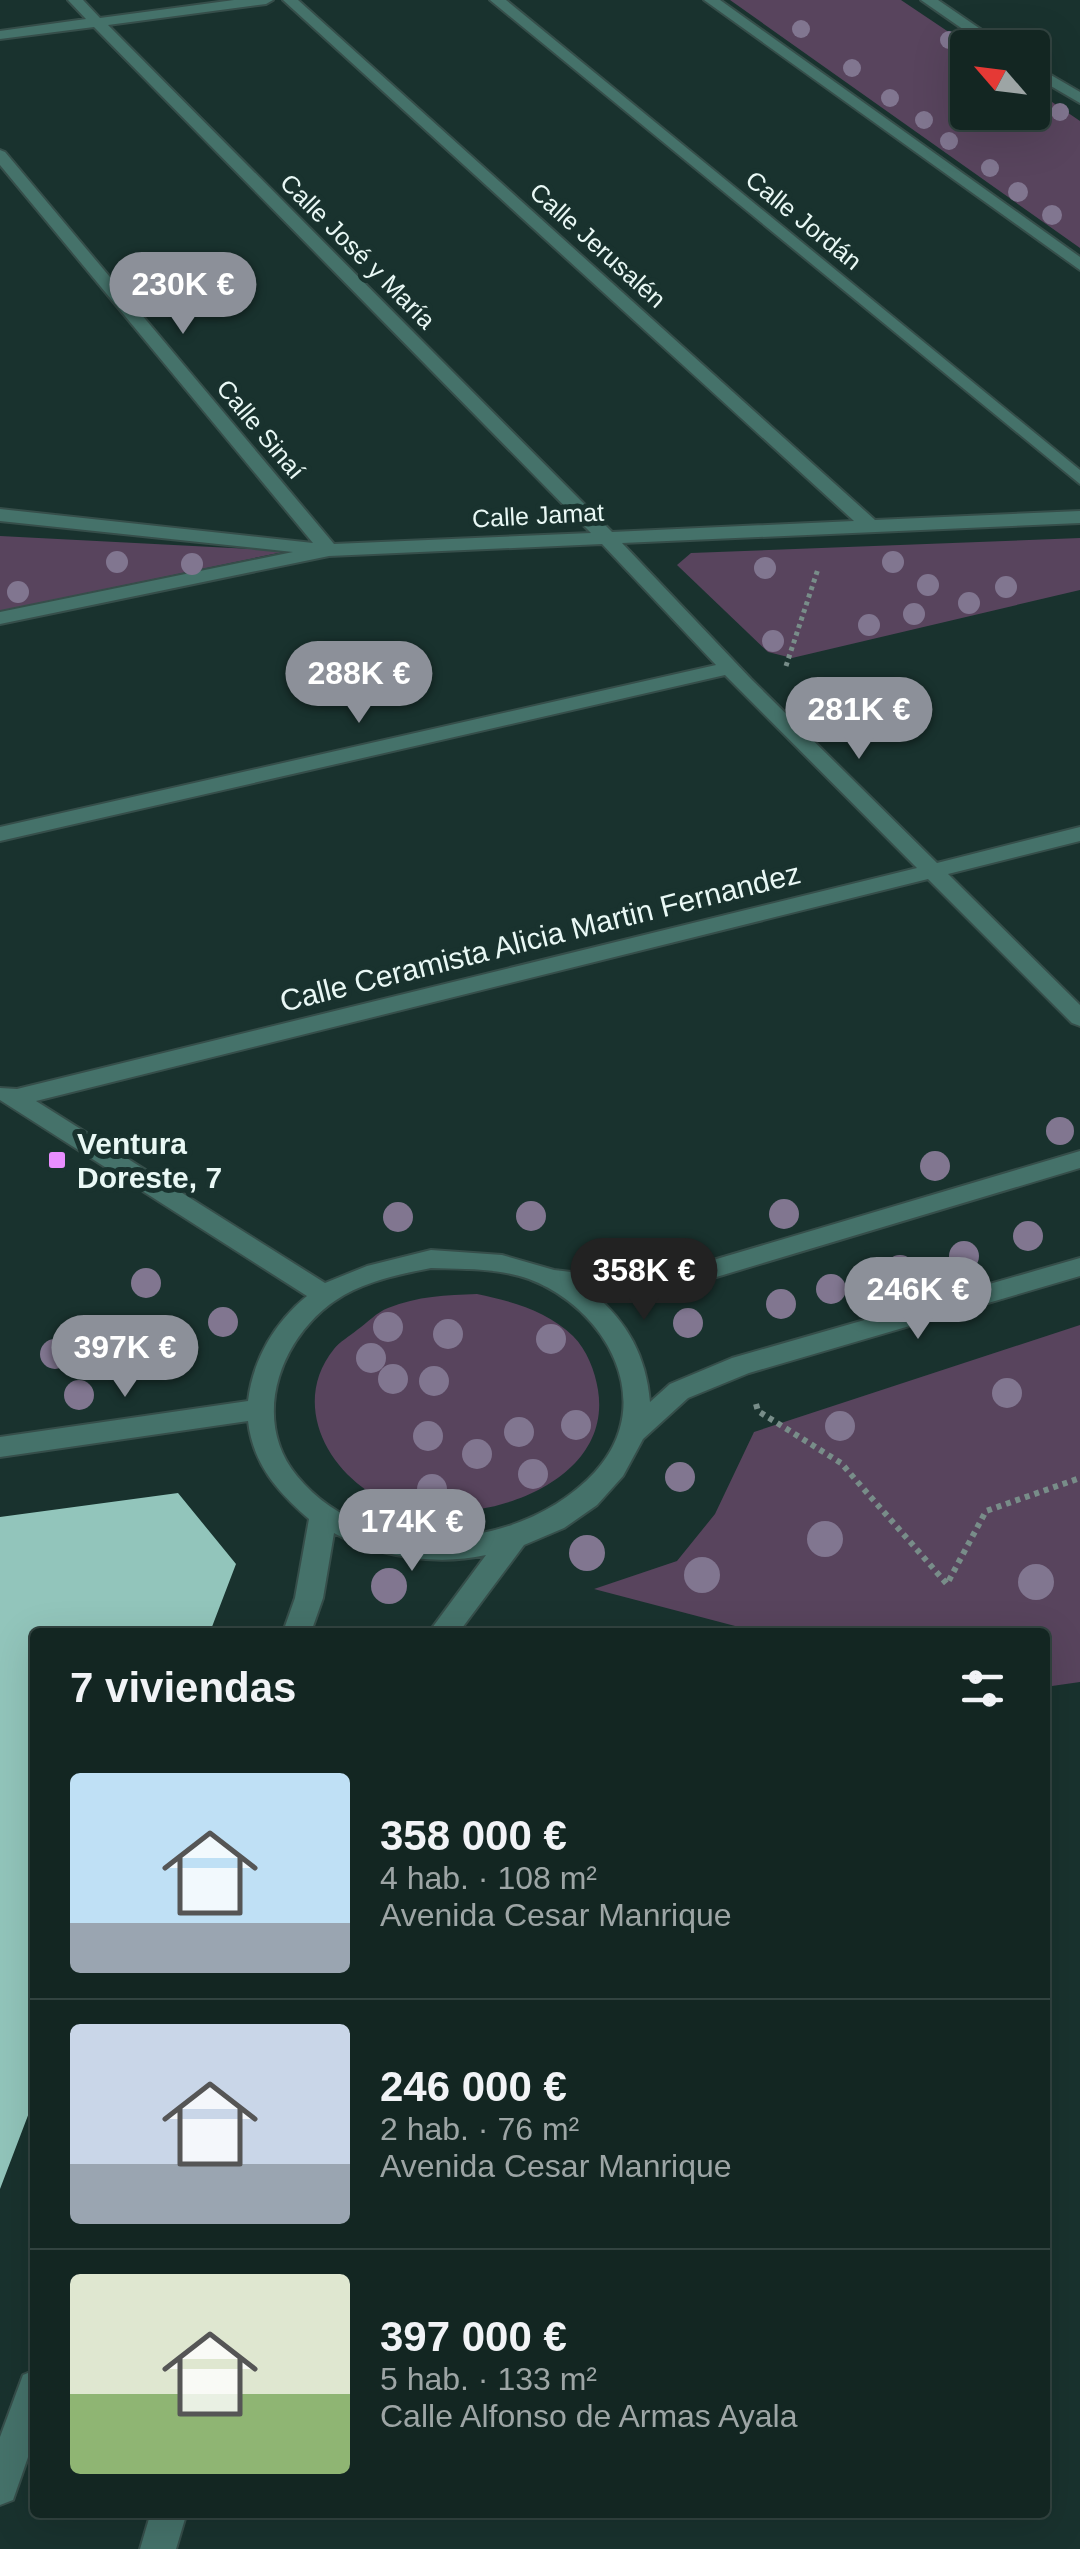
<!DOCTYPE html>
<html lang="es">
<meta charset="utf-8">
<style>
body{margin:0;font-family:Helvetica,sans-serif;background:#20322f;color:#f1f3f6;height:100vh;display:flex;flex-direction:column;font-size:38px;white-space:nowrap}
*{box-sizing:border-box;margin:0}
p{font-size:32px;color:#9da5a5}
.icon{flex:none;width:55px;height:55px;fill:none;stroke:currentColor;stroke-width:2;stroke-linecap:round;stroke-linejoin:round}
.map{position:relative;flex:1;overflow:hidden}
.panel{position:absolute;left:30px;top:1628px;width:1020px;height:890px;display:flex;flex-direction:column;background:#132622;border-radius:10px;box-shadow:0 10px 40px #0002,0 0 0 2px #324340}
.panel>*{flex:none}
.needle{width:65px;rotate:298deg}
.buttons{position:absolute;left:950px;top:30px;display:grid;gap:20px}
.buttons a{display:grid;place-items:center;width:100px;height:100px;border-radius:10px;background:#132622;box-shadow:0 10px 40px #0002,0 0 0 2px #324340;font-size:50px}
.price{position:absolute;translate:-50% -85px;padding:0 22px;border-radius:35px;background:#8c9099;color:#fff;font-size:32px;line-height:65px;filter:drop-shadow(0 2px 5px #0008)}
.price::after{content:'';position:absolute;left:50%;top:60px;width:30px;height:22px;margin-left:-15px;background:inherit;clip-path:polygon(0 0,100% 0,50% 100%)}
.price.active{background:#222;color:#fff}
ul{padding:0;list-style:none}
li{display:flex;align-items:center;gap:30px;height:250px;padding:0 40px}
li+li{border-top:2px solid #324340}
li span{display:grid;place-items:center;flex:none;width:280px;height:200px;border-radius:10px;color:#555}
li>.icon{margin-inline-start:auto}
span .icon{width:120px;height:120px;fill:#fffc;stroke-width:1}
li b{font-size:42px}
h2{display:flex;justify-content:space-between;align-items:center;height:120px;padding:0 40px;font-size:42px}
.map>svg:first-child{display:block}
.green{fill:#58445d}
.building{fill:#92c5bb}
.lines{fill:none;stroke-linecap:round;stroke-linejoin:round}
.minor-casing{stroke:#364e4a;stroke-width:4}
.path-far1{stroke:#788d89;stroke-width:5;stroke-dasharray:4 4;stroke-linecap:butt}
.path{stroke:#788d89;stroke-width:6;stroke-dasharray:5 5;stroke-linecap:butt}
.minor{fill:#45726a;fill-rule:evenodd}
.tree{fill:#817690}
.poi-dot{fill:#e98eff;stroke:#19322e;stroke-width:4}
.labels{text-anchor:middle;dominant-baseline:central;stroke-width:10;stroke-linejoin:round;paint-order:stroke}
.far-street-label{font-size:25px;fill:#e9f8f5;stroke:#19322e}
.street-label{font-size:30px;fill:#e9f8f5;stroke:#19322e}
.poi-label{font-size:30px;font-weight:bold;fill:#e9f8f5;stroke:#19322e;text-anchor:start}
</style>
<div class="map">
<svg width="1080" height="2549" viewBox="0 0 1080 2549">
<rect width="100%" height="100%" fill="#19322e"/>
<!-- green -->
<g class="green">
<polygon points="730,0 901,0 971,47 968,48 968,112 1032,112 1033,89 1080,121 1080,248"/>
<polygon points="0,536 288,551 0,611"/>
<polygon points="1080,538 1080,590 792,658 768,652 677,565 691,553"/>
<path d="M477,1294C511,1301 547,1311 573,1336C587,1350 595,1371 598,1390C612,1476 502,1518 433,1511C409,1508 381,1502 362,1487C319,1455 296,1396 334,1349C339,1342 350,1336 357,1330C367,1323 377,1312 388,1308C418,1296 446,1295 477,1294Z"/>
<polygon points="1080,1325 1080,1682 1045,1687 1045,1632 758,1632 594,1589 677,1561 715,1514 754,1432"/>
</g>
<!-- building -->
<polygon class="building" points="178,1493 236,1564 210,1632 35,1632 35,2097 0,2189 0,1517"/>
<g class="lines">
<defs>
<g id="minor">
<path d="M68,0H83L100,18L234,0H273L266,4L108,25L612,532L854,521L283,0H298L875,520L1080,511V523L622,543L751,679L937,863L1080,827V841L948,874L1080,1005V1026L1072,1023L928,879L36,1101L325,1283L367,1266L431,1250L502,1255L554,1270L597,1275L693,1266L1080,1151V1168L693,1284L593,1293C628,1323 646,1356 650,1402L670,1384L732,1358L1080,1258V1276L749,1373L688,1398L643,1439L623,1476L597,1505L564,1528L524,1545L459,1632H429L486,1555C437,1566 378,1557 334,1533L323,1598L311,1632H283L295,1598L309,1519C277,1491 253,1464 248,1421L0,1457V1437L248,1401C253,1359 275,1322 307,1296L0,1100V1088L17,1089L917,868L725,675L0,841V827L716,665L602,544L329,556L0,624V612L293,552L0,521V509L313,543L0,165V150L5,152L334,544L591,533L94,27L0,39V31L86,19ZM431,1268C463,1269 498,1268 529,1279C606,1308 659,1402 595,1472C522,1551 371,1566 297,1476C248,1417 283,1330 344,1295C371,1280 401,1274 431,1268Z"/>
<polygon points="490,0 506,0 1080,470 1080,484"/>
<polygon points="704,0 720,0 1080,257 1080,270"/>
<polygon points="921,0 938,0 1008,48 990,48"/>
<polygon points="1032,64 1080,92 1080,103 1032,75"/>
<polygon points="35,2370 35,2437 13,2500 0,2505 0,2437 23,2375"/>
<polygon points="151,2512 187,2512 176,2549 140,2549"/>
</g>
</defs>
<!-- minor casing -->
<use href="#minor" class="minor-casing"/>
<!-- path-far1 -->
<polyline class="path-far1" points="786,666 818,569"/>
<!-- path -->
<polyline class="path" points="756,1404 758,1411 841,1463 947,1584 986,1511 1080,1478"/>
<!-- minor -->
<use href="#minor" class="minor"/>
</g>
<!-- trees -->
<g class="tree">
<circle cx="801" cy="29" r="9"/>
<circle cx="949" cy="40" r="9"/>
<circle cx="852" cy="68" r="9"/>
<circle cx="890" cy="98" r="9"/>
<circle cx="1060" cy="112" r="9"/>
<circle cx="924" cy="120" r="9"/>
<circle cx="949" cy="141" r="9"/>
<circle cx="990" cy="168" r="9"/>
<circle cx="1018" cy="192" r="10"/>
<circle cx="1052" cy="215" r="10"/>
<circle cx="117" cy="562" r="11"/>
<circle cx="893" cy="562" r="11"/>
<circle cx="192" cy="564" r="11"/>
<circle cx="765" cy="568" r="11"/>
<circle cx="928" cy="585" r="11"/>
<circle cx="1006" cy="587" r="11"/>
<circle cx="18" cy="592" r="11"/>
<circle cx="969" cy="603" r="11"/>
<circle cx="914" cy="614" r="11"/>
<circle cx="869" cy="625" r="11"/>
<circle cx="773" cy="641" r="11"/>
<circle cx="1060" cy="1131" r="14"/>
<circle cx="935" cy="1166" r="15"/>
<circle cx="784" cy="1214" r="15"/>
<circle cx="531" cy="1216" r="15"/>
<circle cx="398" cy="1217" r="15"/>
<circle cx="1028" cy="1236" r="15"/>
<circle cx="964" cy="1256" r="15"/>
<circle cx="900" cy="1270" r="15"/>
<circle cx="146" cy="1283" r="15"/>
<circle cx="831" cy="1289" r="15"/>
<circle cx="781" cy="1304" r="15"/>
<circle cx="223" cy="1322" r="15"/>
<circle cx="688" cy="1323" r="15"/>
<circle cx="388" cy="1327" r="15"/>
<circle cx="448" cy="1334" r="15"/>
<circle cx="551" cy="1339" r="15"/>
<circle cx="114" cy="1340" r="15"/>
<circle cx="55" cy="1354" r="15"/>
<circle cx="371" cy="1358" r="15"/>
<circle cx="393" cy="1379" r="15"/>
<circle cx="434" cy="1381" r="15"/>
<circle cx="1007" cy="1393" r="15"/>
<circle cx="79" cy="1395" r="15"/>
<circle cx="576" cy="1425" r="15"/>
<circle cx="840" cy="1426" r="15"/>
<circle cx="519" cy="1432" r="15"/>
<circle cx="428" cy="1436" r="15"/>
<circle cx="477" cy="1454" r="15"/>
<circle cx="533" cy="1474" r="15"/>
<circle cx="680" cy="1477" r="15"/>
<circle cx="432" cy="1489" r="15"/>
<circle cx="825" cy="1539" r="18"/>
<circle cx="587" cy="1553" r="18"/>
<circle cx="702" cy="1575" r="18"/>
<circle cx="1036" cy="1582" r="18"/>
<circle cx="389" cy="1586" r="18"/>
</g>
<!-- markers -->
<rect class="poi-dot" x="47" y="1150" width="20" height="20" rx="5"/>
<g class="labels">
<!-- far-street labels -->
<g class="far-street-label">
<text transform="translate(804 220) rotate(39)">Calle Jordán</text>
<text transform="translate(598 245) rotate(42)">Calle Jerusalén</text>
<text transform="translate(358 251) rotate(45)">Calle José y María</text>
<text transform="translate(261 429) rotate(50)">Calle Sinaí</text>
<text transform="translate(538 515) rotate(-3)">Calle Jamat</text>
</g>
<!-- street labels -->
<g class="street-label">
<text transform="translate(540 937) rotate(-14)">Calle Ceramista Alicia Martin Fernandez</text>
</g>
<!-- poi labels -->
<g class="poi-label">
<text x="77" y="1143">Ventura<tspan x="77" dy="34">Doreste, 7</tspan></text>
</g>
</g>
</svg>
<div class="buttons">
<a><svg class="needle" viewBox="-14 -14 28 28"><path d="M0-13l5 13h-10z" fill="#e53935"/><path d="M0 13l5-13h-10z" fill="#9da5a5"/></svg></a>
</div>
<b class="price" style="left:183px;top:337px">230K €</b>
<b class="price" style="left:359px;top:726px">288K €</b>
<b class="price" style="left:859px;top:762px">281K €</b>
<b class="price active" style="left:644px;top:1323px">358K €</b>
<b class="price" style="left:918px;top:1342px">246K €</b>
<b class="price" style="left:125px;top:1400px">397K €</b>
<b class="price" style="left:412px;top:1574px">174K €</b>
<section class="panel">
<h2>7 viviendas<svg class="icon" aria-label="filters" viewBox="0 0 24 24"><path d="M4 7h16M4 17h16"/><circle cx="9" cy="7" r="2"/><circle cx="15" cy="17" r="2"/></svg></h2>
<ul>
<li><span style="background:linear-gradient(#bfe0f5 75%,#9aa5b1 0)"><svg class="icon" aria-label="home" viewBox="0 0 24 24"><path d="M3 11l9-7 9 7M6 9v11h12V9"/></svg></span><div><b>358 000 €</b><p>4 hab. · 108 m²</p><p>Avenida Cesar Manrique</p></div></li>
<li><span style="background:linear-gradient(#c9d6e8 70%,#9aa5b1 0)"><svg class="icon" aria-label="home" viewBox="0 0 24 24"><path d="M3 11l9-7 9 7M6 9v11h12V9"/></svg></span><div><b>246 000 €</b><p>2 hab. · 76 m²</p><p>Avenida Cesar Manrique</p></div></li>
<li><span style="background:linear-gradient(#dfe7d0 60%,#8fb573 0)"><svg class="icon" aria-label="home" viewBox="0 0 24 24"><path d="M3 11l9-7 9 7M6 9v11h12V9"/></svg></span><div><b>397 000 €</b><p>5 hab. · 133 m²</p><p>Calle Alfonso de Armas Ayala</p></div></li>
</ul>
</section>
</div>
